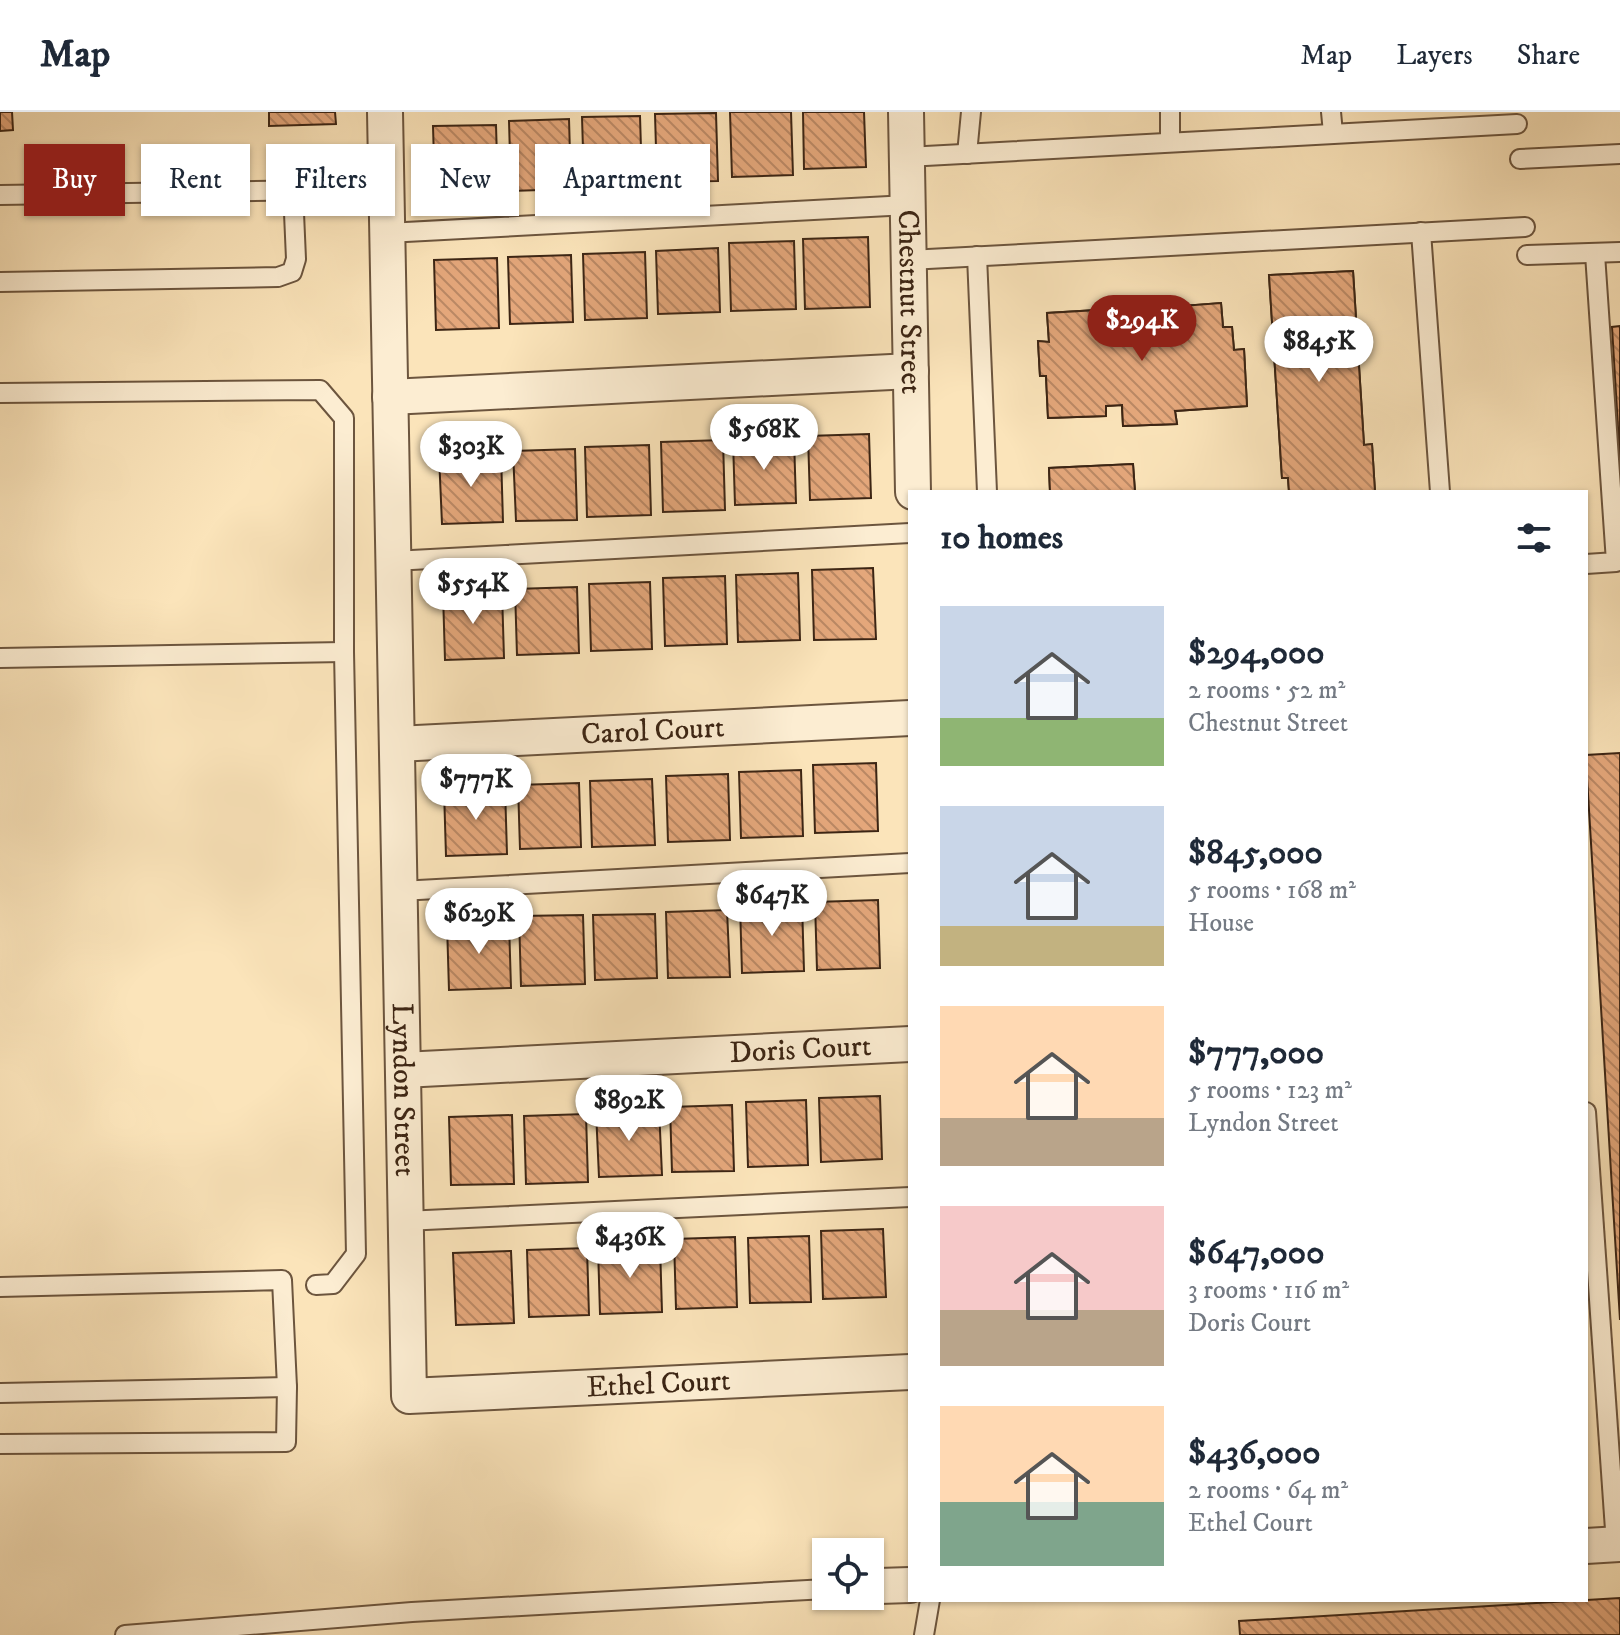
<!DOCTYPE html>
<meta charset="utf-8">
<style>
body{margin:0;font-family:"IM FELL DW Pica",serif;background:#f6f6f7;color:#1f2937;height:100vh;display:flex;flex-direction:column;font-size:30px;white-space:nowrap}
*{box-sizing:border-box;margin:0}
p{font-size:26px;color:#747a83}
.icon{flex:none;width:44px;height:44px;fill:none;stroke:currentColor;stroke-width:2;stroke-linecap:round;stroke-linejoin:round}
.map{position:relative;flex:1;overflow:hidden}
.side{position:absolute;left:908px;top:378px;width:680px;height:1112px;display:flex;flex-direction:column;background:#fff;border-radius:0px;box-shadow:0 2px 6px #0004}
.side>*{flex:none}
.hud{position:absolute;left:24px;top:32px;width:760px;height:72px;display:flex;gap:16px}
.buttons{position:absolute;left:812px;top:1426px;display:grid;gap:16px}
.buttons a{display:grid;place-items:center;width:72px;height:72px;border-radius:0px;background:#fff;box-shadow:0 2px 6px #0004;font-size:40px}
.price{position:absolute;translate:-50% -68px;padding:0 18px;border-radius:28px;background:#fff;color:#222;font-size:26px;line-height:52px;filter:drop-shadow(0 2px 4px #0008)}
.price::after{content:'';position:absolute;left:50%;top:48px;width:24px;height:18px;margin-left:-12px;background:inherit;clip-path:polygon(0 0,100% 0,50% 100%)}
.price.current{background:#8f2418;color:#fff}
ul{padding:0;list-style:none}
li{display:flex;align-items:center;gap:24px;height:200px;padding:0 32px}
li span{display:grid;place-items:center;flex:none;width:224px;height:160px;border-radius:0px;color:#555}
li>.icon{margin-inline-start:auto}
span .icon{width:96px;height:96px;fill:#fffc;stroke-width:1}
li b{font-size:34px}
h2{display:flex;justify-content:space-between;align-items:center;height:96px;padding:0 32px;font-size:34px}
.pill{padding:0 28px;border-radius:0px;background:#fff;box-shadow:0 2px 6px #0004;font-size:28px;line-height:72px}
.pill.current{background:#8f2418;color:#fff}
header{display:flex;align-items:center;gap:48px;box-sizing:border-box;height:112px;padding:0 40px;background:#fff;border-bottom:2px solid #e0e1e3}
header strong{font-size:38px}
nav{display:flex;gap:44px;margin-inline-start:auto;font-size:28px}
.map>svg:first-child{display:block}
.building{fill:url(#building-back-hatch);stroke:#3c2514;stroke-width:2}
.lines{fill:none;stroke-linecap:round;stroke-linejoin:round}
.lane-casing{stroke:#6c553e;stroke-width:22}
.street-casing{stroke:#6c553e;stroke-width:38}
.lane{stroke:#fcedd2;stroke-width:18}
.street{stroke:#fcedd2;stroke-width:34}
.labels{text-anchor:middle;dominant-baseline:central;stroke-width:6;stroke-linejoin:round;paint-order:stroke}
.street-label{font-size:30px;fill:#3c2514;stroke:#fcedd2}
</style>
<header>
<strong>Map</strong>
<nav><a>Map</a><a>Layers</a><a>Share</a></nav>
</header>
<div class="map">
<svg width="1620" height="1523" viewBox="0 0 1620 1523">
<defs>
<pattern id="building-back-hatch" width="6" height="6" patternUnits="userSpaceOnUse" patternTransform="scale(2)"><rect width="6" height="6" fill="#e4a77b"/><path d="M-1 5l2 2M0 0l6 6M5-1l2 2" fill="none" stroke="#ba8864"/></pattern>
</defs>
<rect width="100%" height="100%" fill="#fbe4ba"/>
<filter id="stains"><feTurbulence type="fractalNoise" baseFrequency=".0025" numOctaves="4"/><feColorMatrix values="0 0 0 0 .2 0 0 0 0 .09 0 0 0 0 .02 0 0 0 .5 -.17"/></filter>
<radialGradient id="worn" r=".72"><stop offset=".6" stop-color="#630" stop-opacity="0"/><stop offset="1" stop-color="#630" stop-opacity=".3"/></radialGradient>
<!-- building -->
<g class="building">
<polygon points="0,0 12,0 13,18 0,19"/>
<polygon points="269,0 335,0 336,12 269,14"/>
<polygon points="730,0 791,0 793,63 732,65"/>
<polygon points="803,0 864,0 866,55 804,57"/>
<polygon points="716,1 718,69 657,70 655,2"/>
<polygon points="640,4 642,69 584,70 582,5"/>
<polygon points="569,7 571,77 511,79 509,9"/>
<polygon points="496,13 498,81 435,83 433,14"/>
<polygon points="868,125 870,195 805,197 803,127"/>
<polygon points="794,129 796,197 731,199 729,131"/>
<polygon points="718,136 720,200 658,202 656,139"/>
<polygon points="645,140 647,206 585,208 583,142"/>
<polygon points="571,143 573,210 510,212 508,145"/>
<polygon points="497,146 499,216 436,218 434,148"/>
<polygon points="1353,159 1364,333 1372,332 1375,380 1289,380 1288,366 1282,366 1269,163"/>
<polygon points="1353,159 1364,333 1372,332 1375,380 1289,380 1288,366 1282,366 1269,163"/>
<polygon points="1148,188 1168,188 1169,195 1221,191 1223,215 1232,215 1234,238 1244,237 1247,294 1175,299 1177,312 1123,314 1122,293 1106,294 1106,304 1048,306 1046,264 1040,264 1038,229 1049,230 1047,201 1148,195"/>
<polygon points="1148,188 1168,188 1169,195 1221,191 1223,215 1232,215 1234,238 1244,237 1247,294 1175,299 1177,312 1123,314 1122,293 1106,294 1106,304 1048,306 1046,264 1040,264 1038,229 1049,230 1047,201 1148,195"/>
<polygon points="1620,214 1620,349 1612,215"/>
<polygon points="869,322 871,386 810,388 808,324"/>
<polygon points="794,327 796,391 735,393 733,329"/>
<polygon points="723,328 725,398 663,400 661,330"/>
<polygon points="649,333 651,403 587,405 585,335"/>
<polygon points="575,337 577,408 516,409 513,339"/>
<polygon points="501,342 503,410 442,412 439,343"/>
<polygon points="1133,352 1135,380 1050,380 1049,356"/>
<polygon points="1133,352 1135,380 1050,380 1049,356"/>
<polygon points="873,456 876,527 814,528 812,458"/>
<polygon points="798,461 800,528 738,530 736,463"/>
<polygon points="725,464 727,532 665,534 663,466"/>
<polygon points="650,470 652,537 591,539 589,472"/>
<polygon points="577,475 579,541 517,543 515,477"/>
<polygon points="502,480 504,546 445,548 443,481"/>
<polygon points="1620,641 1620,1208 1586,649 1586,643"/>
<polygon points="876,651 878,719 815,721 813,653"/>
<polygon points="801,658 803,724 741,726 739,660"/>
<polygon points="728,662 730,728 668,730 666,664"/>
<polygon points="652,667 655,733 592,735 590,669"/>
<polygon points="579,671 581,735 520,737 518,673"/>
<polygon points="505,675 507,742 446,744 444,678"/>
<polygon points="878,788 880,856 817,858 815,790"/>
<polygon points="802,791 804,859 742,861 740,793"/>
<polygon points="727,798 730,865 668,866 666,800"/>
<polygon points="655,802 657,866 595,868 593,803"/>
<polygon points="583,803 585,872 521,874 519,804"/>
<polygon points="509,811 511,876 449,878 447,812"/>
<polygon points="880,984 882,1047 821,1050 819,986"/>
<polygon points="806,988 808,1053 748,1055 746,990"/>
<polygon points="732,993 734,1059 672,1060 670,995"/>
<polygon points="659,996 662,1063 599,1065 596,999"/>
<polygon points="586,1002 588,1070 526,1072 524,1004"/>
<polygon points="512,1003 514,1072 451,1073 449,1005"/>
<polygon points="883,1117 886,1185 823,1187 821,1119"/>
<polygon points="809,1124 811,1190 750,1191 748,1126"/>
<polygon points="735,1125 737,1195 676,1197 674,1127"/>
<polygon points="660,1133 662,1200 600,1202 598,1135"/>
<polygon points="587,1136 589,1203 529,1205 527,1138"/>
<polygon points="511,1139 514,1211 456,1213 453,1141"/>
<polygon points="1620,1486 1620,1523 1240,1523 1239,1509"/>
</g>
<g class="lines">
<defs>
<g id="lane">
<polyline points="1331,0 1333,21"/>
<polyline points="1170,30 1170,0"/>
<polyline points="967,42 971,0"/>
<polyline points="907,45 1517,12"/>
<polyline points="1520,47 1620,42"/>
<polyline points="0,83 386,77"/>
<polyline points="1421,120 1440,380"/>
<polyline points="387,121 908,93"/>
<polyline points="1527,143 1620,140"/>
<polyline points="977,144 987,380"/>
<polyline points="909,148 1525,115"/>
<polyline points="0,170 278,165 292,160 296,147 293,78"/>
<polyline points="0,281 320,278 344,306 344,540 356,1142 333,1172 316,1173"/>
<polyline points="393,449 910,421"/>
<polyline points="1586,452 1616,450 1595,142"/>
<polyline points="0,546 344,540"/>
<polyline points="400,779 910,751"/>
<polyline points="1586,1000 1616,1432"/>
<polyline points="405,1109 910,1085"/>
<polyline points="0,1175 282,1168 287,1275 286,1330 0,1332"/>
<polyline points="0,1281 287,1275"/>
<polyline points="125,1523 412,1500 826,1477"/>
<polyline points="924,1523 930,1488"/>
</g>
<g id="street">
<path id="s1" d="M385,0L409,1284L910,1260"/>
<path id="s2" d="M906,0L913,380"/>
<polyline points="390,285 911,259"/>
<path id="s3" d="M397,632L910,606"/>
<path id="s4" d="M403,958L910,932"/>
<polyline points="1586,1434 1620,1432"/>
<polyline points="879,1474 910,1473"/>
</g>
</defs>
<!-- lane casing -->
<use href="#lane" class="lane-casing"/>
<!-- street casing -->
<use href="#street" class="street-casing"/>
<!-- lane -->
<use href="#lane" class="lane"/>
<!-- street -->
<use href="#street" class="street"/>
</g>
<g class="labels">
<!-- street labels -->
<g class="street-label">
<text stroke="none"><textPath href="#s2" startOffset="190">Chestnut Street</textPath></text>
<text stroke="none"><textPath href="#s3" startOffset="256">Carol Court</textPath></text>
<text stroke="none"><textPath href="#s4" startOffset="398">Doris Court</textPath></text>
<text stroke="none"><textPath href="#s1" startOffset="978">Lyndon Street</textPath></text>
<text stroke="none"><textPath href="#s1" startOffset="1534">Ethel Court</textPath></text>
</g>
</g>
<rect width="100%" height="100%" filter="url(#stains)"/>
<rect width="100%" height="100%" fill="url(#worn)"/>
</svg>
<div class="buttons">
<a><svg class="icon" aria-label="locate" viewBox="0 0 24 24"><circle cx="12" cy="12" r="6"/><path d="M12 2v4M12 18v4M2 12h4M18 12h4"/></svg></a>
</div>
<b class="price current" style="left:1142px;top:251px">$294K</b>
<b class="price" style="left:1319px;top:272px">$845K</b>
<b class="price" style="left:764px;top:360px">$568K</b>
<b class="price" style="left:471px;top:377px">$303K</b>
<b class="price" style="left:473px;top:514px">$554K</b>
<b class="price" style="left:476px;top:710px">$777K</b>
<b class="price" style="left:772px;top:826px">$647K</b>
<b class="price" style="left:479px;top:844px">$629K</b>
<b class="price" style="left:629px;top:1031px">$892K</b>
<b class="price" style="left:630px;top:1168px">$436K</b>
<div class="hud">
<a class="pill current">Buy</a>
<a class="pill">Rent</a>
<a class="pill">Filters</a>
<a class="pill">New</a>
<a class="pill">Apartment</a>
</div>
<section class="side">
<h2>10 homes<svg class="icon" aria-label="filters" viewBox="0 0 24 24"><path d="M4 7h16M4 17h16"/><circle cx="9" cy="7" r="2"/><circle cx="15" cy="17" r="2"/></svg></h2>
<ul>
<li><span style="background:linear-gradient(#c9d6e8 70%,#8fb573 0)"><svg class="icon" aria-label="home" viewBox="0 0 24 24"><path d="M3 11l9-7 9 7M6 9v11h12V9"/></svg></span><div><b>$294,000</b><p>2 rooms · 52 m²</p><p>Chestnut Street</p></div></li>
<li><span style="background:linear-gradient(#c9d6e8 75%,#c2b280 0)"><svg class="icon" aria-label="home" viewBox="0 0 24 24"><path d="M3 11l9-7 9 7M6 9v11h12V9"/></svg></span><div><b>$845,000</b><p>5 rooms · 168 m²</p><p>House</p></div></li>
<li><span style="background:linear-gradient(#ffd9b3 70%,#b9a48a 0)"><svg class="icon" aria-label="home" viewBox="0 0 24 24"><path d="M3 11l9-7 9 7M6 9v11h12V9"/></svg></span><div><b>$777,000</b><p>5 rooms · 123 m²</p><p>Lyndon Street</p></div></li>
<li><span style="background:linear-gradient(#f6c9c9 65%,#b9a48a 0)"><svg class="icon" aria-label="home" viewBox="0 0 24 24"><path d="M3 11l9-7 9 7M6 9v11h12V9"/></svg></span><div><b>$647,000</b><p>3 rooms · 116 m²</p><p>Doris Court</p></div></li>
<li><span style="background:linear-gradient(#ffd9b3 60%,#7fa58c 0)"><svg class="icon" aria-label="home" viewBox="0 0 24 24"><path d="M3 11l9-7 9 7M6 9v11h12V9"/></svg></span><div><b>$436,000</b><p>2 rooms · 64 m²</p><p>Ethel Court</p></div></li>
</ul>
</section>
</div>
